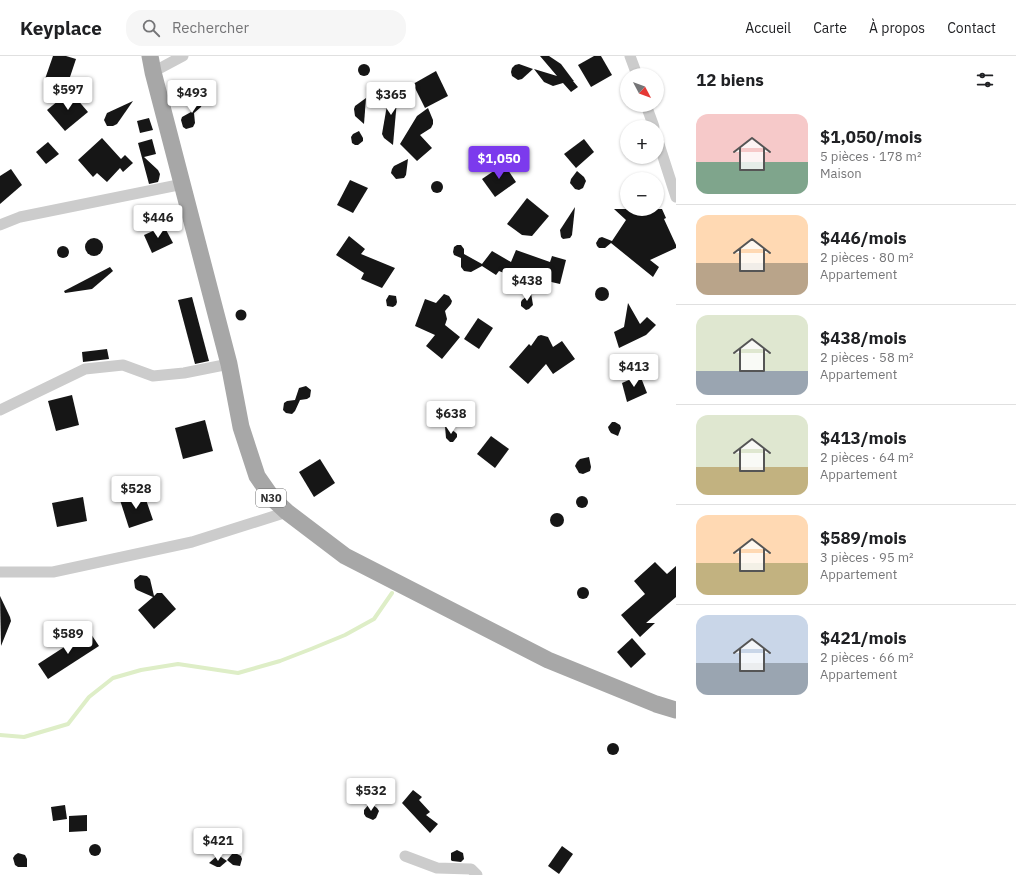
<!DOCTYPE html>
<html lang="fr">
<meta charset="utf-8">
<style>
body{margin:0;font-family:"IBM Plex Sans",sans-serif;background:#f6f6f6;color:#202124;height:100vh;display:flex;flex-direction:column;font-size:15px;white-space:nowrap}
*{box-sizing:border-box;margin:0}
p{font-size:13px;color:#757577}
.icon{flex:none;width:22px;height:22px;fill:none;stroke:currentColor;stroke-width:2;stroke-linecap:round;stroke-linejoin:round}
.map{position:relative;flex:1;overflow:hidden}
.details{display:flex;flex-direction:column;background:#fff;width:340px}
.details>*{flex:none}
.needle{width:26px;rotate:131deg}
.buttons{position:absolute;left:620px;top:12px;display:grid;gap:8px}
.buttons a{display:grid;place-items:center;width:44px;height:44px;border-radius:50%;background:#fff;box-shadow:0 1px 3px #0004;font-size:20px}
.price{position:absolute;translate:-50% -34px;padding:0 9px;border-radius:4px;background:#fff;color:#222;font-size:13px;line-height:26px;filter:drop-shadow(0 1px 2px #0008)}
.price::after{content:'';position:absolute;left:50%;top:24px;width:12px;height:9px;margin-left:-6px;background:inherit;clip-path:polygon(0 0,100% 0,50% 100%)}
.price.active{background:#7c3aed;color:#fff}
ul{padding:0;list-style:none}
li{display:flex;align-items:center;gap:12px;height:100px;padding:0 20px}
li+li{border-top:1px solid #e0e0e0}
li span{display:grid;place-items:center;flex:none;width:112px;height:80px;border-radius:12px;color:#555}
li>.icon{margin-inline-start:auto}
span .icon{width:48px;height:48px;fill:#fffc;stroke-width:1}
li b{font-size:17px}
h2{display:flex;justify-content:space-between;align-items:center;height:48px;padding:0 20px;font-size:17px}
header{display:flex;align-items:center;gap:24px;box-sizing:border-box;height:56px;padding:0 20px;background:#fff;border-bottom:1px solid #e0e0e0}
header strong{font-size:19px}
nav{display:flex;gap:22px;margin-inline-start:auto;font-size:14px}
.search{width:280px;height:36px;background:#f6f6f6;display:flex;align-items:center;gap:10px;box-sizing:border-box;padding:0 14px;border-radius:16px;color:#757577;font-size:15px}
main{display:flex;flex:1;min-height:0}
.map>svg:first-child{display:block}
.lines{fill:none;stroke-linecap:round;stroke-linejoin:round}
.stream{stroke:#deeec7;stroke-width:4}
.building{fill:#161616}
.minor{stroke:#ccc;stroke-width:11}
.primary{stroke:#a7a7a7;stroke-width:17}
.labels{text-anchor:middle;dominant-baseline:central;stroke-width:4;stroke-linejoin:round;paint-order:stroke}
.shield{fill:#fff;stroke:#6d6d6d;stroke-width:1}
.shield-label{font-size:11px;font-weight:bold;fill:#2f2f2f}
</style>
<header>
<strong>Keyplace</strong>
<div class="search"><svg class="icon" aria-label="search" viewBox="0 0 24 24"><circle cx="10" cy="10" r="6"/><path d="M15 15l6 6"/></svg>Rechercher</div>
<nav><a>Accueil</a><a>Carte</a><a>À propos</a><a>Contact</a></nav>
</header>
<main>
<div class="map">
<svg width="676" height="819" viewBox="0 0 676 819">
<rect width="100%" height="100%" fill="#fff"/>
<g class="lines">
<!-- stream -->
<polyline class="stream" points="0,679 24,681 68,668 89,641 113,622 141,614 178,608 238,617 280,605 311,593 345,579 374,563 392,537"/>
</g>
<!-- building -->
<g class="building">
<polygon points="53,0 66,0 76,3 67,30 45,23"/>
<polygon points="540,0 549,0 561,8 573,24 574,25 573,25 578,31 571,36 563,27 553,30 544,26 534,13 557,20"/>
<polygon points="594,0 601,0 612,19 591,31 578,9"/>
<circle cx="364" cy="14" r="6"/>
<polygon points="519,8 533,13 522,23 518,24 512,20 511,16 512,12 515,9"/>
<polygon points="436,15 448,40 425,52 413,28"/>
<polygon points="390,32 398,33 393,89 384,82 382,78"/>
<polygon points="70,35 88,56 65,75 47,54"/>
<polygon points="194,42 200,42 202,48 201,51 194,57 195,67 193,71 186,73 183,71 181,64 182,61 191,56 190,47"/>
<polygon points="366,42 364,68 355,60 354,53 355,50"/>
<polygon points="133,45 117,68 113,70 107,70 104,64 107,57"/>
<polygon points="428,52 433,64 433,68 431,72 420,79 432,92 417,105 400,88 417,60"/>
<polygon points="149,62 153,74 140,77 137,65"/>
<polygon points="359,75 363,82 363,85 358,89 355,89 352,87 351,81 353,78"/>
<polygon points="102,82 121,103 125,99 133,107 123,116 120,112 107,126 97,117 93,121 78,104"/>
<polygon points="152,83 156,98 144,101 158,114 160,118 159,123 158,126 149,128 138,87"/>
<polygon points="584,83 594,96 576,112 564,98"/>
<polygon points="48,86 59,98 46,108 36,96"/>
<polygon points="408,103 406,119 404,122 396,123 391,117 392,113 394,110"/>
<polygon points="504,108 516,126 495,141 482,123"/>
<polygon points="11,113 22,129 0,148 0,120"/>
<polygon points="577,115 584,121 586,125 583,132 579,134 575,133 570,127 571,123"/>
<polygon points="350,124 368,132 353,157 337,149"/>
<circle cx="437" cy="131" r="6"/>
<polygon points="527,142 549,160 532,180 522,179 507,168"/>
<polygon points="575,151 572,179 570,182 563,183 561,181 560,174"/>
<polygon points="614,153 662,153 666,162 664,163 676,189 676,192 650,204 659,211 653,221 611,187 605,192 599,192 597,190 596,187 599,182 602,181 612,185 626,164"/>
<polygon points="164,170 173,187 152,197 144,179"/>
<polygon points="349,180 365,193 361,198 395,212 382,232 361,223 364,217 336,199"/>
<circle cx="94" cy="191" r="9"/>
<polygon points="457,189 461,189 464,193 464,198 482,208 492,195 511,206 516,194 550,206 552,200 566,204 560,228 547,225 544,233 499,215 496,219 482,210 471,216 464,215 461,211 461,202 454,199 453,196 454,191"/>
<circle cx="63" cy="196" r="6"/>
<polygon points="110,211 113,215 92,233 65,237 64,235"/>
<circle cx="602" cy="238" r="7"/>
<polygon points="531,237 533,249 529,253 526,254 521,250 521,246 522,244"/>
<polygon points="444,238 449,240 452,245 451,248 445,255 447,263 445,269 460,281 442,303 426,290 435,279 415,270 425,243 436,247"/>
<polygon points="389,239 396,240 397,246 396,249 393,251 387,250 386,244"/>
<polygon points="192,241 209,305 195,308 178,244"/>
<polygon points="628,247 640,268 647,261 656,269 646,279 619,292 614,276 624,271"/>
<circle cx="241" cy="259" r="5.5"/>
<polygon points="478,262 493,272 479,293 464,283"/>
<polygon points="541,279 548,281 553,291 562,285 575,303 553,318 546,308 528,328 509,311 529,288 531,290 538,280"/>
<polygon points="107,293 109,303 83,306 82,296"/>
<polygon points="640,319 647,337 627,346 622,327"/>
<polygon points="306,330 311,334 310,341 307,343 300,344 295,355 292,358 286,357 283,354 284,347 287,345 295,344 299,332"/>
<polygon points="72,339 79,369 56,375 48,345"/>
<polygon points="440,357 445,359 446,362 444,370 437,368 435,366 435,360"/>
<polygon points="205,364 213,395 183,403 175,372"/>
<polygon points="612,366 615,366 620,369 621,372 618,380 611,377 609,374 608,371"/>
<polygon points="445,370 455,376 457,378 457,381 453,386 450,386 446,382"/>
<polygon points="491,380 509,393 495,412 477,398"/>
<polygon points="589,401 591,411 590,415 583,418 579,417 575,410 577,406 580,403"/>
<polygon points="320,403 335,427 314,441 299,416"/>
<polygon points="143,435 153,464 129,472 120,444"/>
<circle cx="582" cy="446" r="6"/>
<polygon points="83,441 87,465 57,471 52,447"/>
<circle cx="557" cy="464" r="7"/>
<polygon points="655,506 667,518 676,510 676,541 646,567 655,567 640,581 621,559 645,538 634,525"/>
<polygon points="140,519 147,520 150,523 154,540 157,537 162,537 176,553 154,573 138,554 153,541 137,534 135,532 134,524"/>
<circle cx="583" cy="537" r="6"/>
<polygon points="0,540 10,561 11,565 1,590"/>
<polygon points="89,575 99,590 48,623 38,608"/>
<polygon points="632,582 646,598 631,612 617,596"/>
<circle cx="613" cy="693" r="6"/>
<polygon points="413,734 422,741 419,744 430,756 426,759 438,768 430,777 402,747"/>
<polygon points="370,747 377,752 379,755 376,762 373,764 366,761 364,758 364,754"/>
<polygon points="65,749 67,763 53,765 51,751"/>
<polygon points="87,759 87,775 69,776 69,760"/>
<circle cx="95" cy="794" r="6"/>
<polygon points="562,790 573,798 559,818 548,810"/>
<polygon points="457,794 463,797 464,803 461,806 452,805 451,804 451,797"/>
<polygon points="18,797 25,799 27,803 27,811 18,811 15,809 13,802 15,799"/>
<polygon points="235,797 241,800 242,803 240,810 233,809 227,804 232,798"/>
<polygon points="218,799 227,805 220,811 217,811 209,807"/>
</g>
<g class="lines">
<!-- minor -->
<g class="minor">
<polyline points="630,0 637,19"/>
<polyline points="153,16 183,0"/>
<polyline points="646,49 654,71"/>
<polyline points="657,82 676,141"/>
<polyline points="0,169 20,161 183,128"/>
<polyline points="0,354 85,313 123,309 153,320 184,317 229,308"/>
<polyline points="0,516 53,516 192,486 287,456"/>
<polyline points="405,800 437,812 471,813 477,819"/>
</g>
<!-- primary -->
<polyline class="primary" points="150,0 153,16 229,308 241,371 257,420 273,443 287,456 345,500 548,604 656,648 676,654"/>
</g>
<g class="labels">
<!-- shield labels -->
<rect class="shield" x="256" y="433" width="30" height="18" rx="3"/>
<g class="shield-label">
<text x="271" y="442">N30</text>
</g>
</g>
</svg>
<div class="buttons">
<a><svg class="needle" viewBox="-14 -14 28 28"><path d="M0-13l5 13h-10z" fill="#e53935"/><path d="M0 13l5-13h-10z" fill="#757577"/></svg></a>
<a>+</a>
<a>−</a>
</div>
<b class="price" style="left:68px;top:55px">$597</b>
<b class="price" style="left:192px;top:58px">$493</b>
<b class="price" style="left:391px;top:60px">$365</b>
<b class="price active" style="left:499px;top:124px">$1,050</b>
<b class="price" style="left:158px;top:183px">$446</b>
<b class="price" style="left:527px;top:246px">$438</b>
<b class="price" style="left:634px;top:332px">$413</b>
<b class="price" style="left:451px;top:379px">$638</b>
<b class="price" style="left:136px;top:454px">$528</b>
<b class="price" style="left:68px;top:599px">$589</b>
<b class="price" style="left:371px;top:756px">$532</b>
<b class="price" style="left:218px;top:806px">$421</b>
</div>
<section class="details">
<h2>12 biens<svg class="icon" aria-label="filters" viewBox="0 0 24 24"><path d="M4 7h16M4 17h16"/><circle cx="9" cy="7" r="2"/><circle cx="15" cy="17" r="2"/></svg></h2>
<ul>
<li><span style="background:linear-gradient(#f6c9c9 60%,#7fa58c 0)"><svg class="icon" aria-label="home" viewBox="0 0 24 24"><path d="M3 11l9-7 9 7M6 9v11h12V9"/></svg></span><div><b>$1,050/mois</b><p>5 pièces · 178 m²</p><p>Maison</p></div></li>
<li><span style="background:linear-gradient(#ffd9b3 60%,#b9a48a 0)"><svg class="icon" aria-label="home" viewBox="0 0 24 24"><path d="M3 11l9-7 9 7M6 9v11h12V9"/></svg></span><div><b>$446/mois</b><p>2 pièces · 80 m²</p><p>Appartement</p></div></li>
<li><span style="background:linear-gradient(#dfe7d0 70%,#9aa5b1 0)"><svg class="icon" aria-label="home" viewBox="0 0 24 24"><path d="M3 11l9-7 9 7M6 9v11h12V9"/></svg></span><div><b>$438/mois</b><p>2 pièces · 58 m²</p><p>Appartement</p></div></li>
<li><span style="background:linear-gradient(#dfe7d0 65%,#c2b280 0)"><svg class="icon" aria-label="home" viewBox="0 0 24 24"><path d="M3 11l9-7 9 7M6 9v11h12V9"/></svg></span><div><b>$413/mois</b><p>2 pièces · 64 m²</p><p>Appartement</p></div></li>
<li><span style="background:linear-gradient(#ffd9b3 60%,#c2b280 0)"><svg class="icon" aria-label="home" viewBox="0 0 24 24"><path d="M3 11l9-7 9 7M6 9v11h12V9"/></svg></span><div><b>$589/mois</b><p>3 pièces · 95 m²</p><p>Appartement</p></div></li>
<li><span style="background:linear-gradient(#c9d6e8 60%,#9aa5b1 0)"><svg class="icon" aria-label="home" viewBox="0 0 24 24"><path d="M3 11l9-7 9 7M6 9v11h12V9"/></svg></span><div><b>$421/mois</b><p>2 pièces · 66 m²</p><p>Appartement</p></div></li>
</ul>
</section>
</main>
